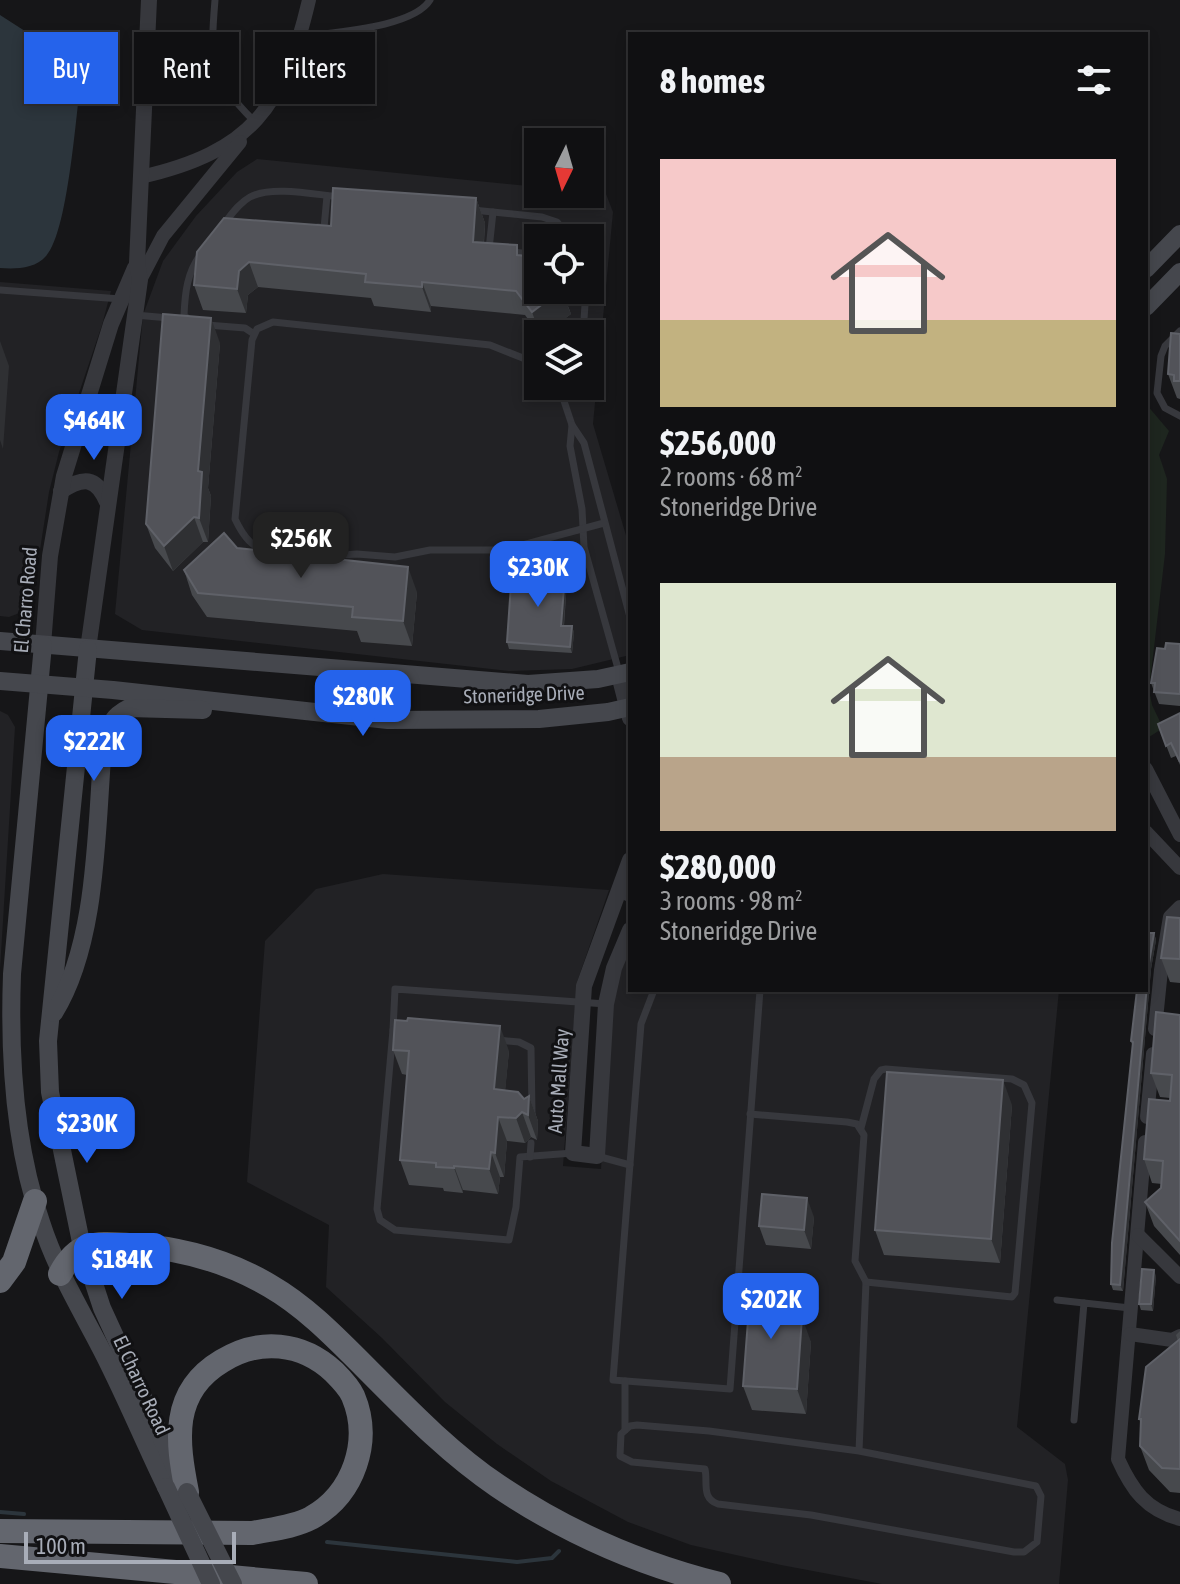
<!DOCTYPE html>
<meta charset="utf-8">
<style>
body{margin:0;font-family:"Asap Condensed",sans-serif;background:#19191b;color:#f1f3f6;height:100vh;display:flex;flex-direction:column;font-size:30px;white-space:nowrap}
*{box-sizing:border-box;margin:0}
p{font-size:26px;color:#9c9d9f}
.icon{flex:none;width:44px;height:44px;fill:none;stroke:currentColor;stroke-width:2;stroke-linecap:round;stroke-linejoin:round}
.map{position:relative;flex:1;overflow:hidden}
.side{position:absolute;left:628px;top:32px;width:520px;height:960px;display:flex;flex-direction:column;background:#101012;border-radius:0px;box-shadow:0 4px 12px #0003,0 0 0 2px #303032}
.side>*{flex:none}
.banner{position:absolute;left:24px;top:32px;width:484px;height:72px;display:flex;gap:16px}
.needle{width:52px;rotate:185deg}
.controls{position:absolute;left:524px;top:128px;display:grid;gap:16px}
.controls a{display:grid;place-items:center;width:80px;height:80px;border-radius:0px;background:#101012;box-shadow:0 4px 12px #0003,0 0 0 2px #303032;font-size:40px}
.scale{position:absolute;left:24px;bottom:20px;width:212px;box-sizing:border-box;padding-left:8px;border:4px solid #a8adb8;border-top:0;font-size:22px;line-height:28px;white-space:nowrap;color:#a8adb8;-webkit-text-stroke:6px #111113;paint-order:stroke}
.price{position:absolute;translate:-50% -68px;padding:0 18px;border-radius:16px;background:#2563eb;color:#fff;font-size:26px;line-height:52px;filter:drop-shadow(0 2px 4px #0008)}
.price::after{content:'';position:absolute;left:50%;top:48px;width:24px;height:18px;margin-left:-12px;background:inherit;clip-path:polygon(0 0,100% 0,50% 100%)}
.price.selected{background:#222;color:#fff}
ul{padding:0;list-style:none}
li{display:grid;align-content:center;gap:16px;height:424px;padding:0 32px}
li span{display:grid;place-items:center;height:248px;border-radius:0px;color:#555}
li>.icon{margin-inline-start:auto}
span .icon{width:144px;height:144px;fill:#fffc;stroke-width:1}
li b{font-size:34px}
h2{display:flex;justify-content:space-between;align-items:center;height:96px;padding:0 32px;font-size:34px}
.chip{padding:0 28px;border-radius:0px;background:#101012;box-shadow:0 4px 12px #0003,0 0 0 2px #303032;font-size:28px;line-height:72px}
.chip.selected{background:#2563eb;color:#fff}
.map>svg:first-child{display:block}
.built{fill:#222225;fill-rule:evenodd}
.green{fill:#1e261f}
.water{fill:#2c353c}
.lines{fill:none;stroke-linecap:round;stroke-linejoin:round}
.stream{stroke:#2c353c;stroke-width:4}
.service{stroke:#37383d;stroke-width:7}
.minor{stroke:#37383d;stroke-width:14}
.tertiary{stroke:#37383d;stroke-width:16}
.secondary{stroke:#45474d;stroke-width:18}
.motorway{stroke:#63666e;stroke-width:24}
.secondary-bridge{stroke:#45474d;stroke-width:18}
.wall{fill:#47494d}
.shaded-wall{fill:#2f3033}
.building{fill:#525359;stroke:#5f6168;stroke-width:2}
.labels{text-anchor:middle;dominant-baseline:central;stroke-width:6;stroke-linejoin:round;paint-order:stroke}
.street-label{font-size:20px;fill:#a8adb8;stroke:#111113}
</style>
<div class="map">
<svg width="1180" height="1584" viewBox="0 0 1180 1584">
<rect width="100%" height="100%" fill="#161618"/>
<!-- built -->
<g class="built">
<path d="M257,159L538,187V194H606L613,212L593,424L630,549V655L572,669L509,671L142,630L115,614L143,315L163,261L196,216L237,172ZM538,238H590V290H538ZM538,334H590V386H538Z"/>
<polygon points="0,282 111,291 102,325 59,452 49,492 37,569 32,570 29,599 22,612 9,617 0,616"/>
<polygon points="0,711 8,715 15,727 0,969"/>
<polygon points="383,874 609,890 577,982 563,1166 601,1169 613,1002 619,972 630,944 630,990 1059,990 1017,1427 1065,1464 1068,1480 1059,1584 882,1584 781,1565 691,1545 628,1522 551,1481 497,1444 445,1402 382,1338 326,1287 329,1225 247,1182 265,941 316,889"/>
</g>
<!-- green -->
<polygon class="green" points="1146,404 1169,431 1159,455 1167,479 1165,554 1149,690 1152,705 1163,728 1146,739"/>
<!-- water -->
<path class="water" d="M0,15L28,33L73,37L84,55C77,96 70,230 46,256C35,269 15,269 0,268Z"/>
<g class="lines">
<!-- stream -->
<g class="stream">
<polyline points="0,1512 24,1514"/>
<polyline points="327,1542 517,1562 552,1558 559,1551"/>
</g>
<!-- service -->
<g class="service">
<path d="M215,0C210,60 210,77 254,121"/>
<path d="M301,37C332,32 413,28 430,0"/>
<polyline points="473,210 542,217 557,222 570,238"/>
<path d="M223,225C231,215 239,203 250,197C272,185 317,195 341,197"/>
<polyline points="318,227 324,228 327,196"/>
<polyline points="489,249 493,212"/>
<polyline points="513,252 538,255"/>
<polyline points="0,290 121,299"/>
<polyline points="135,315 169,318"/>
<path d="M191,322L184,315C185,293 187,272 201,254"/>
<polyline points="207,325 245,328 254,334"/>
<polyline points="1180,331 1165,346 1161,356 1157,393 1165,408 1180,416"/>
<polyline points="583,334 586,290"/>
<polyline points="559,386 572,425 570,446 582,509 584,547 619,672"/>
<polyline points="572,425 584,443 630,617"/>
<path d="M271,554C252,547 244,538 235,519L252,340L257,329L273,322L490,345L538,364"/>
<polyline points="312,557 357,554 395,557 430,550 504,550 604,523"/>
<polyline points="618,893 630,899"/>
<polyline points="654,990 641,1024 613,1380 730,1389 760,990"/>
<polyline points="393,1030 395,989 606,1004"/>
<polyline points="402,1030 393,1030 377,1209 380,1220 395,1230 509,1240 516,1207 520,1157 573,1153"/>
<polyline points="498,1040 519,1042 531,1048 532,1113"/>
<path d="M750,1114L847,1122L857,1124L864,1135L855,1261L866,1282L859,1451L709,1431L637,1425L630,1426L621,1434L620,1456L632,1462L705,1469C708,1483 701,1498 718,1504L811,1515L1014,1552H1024L1037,1542L1041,1496L1036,1486L859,1451"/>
<polyline points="861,1128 874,1079 881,1070 886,1069 1012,1079 1024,1085 1032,1103 1015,1293 1012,1297 866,1282"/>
<polyline points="597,1156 630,1165"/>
<polyline points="530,1157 531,1143"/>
<polyline points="1057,1300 1084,1303"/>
<polyline points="625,1381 625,1430"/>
<polyline points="1074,1420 1084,1303 1130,1308"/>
</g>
<!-- minor -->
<g class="minor">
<path d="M141,177C251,152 284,107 309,0"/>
<polyline points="140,280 163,236 240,142"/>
<polyline points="1146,769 1180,835"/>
<polyline points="1146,832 1180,868"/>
<polyline points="1155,1029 1161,970 1170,917 1180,907"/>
<polyline points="1147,1117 1153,1054"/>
<path d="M1145,1142L1118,1459C1132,1490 1146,1510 1180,1519"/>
<polyline points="1138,1235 1180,1277"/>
<polyline points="1130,1334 1172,1340 1180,1336"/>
</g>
<!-- tertiary -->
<g class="tertiary">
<path d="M61,491C83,477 96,476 107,502"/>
<polyline points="43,645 50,556 64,476 111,324 135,268"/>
<polyline points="88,649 140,280 137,263 149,0"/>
<polyline points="619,675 630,718"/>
<polyline points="630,860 584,986 573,1153 597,1156 606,1004 614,968 630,930"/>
</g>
<!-- secondary -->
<g class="secondary">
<polyline points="1146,269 1180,234"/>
<polyline points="1146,307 1180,272"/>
<polyline points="0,641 528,684 598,679 630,672"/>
<path d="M43,645L12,974C9,1056 14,1144 41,1222C55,1266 77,1303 98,1343C123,1390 143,1440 166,1487"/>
<polyline points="88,649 48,1041 50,1092 82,1247 102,1308 179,1476"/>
<polyline points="0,681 113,690 388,720 539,719 608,712 630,707"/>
<path d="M54,1013C98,942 96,828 103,745C108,727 112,716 129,708L203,710"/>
</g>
<!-- motorway -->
<g class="motorway">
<path d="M60,1274C78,1240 96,1243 131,1245C179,1248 228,1261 270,1286C303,1305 331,1333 358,1360C402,1404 446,1451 498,1486C566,1532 639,1564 719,1584"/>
<polyline points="0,1281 14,1262 35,1201"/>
<path d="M0,1531L252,1533C272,1529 294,1527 311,1518C354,1494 372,1441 353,1396C349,1387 341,1379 334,1372C302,1342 259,1338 222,1361C170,1392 177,1441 187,1492"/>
<polyline points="0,1556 306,1584"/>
</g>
<!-- secondary-bridge -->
<g class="secondary-bridge">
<polyline points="166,1487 211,1584"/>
<polyline points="187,1492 233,1584"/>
</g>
</g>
<!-- wall -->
<g class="wall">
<polygon points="476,198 485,223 484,243 521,256 538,290 562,290 571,314 544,334 539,334 525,315 431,306 431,312 374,306 371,298 258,287 248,295 246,313 203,310 194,285 331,226"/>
<polygon points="1180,334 1180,399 1177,398 1168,374"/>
<polygon points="220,343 208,488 211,496 208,542 203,542 173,571 155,548 146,524"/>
<polygon points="237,548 417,592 412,646 361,642 357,631 207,617 192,595 184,570"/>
<polygon points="567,581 564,626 572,626 574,633 572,653 509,649 507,642"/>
<polygon points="1180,644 1180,706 1159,704 1151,683 1165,649"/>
<polygon points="1180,713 1180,765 1176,756 1171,758 1158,724"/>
<polygon points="1180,918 1180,983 1170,982 1161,958"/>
<polygon points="1154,933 1156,940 1151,969 1123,1291 1113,1290 1111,1284 1133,1047 1131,1041"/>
<polygon points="1180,1015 1180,1255 1154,1226 1145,1202 1161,1188 1162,1184 1152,1183 1144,1159 1170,1101 1170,1098 1160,1097 1151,1073"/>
<polygon points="393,1050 509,1051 505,1090 524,1099 529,1096 538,1121 537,1140 531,1137 525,1143 507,1141 504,1177 500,1177 498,1194 463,1190 463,1193 444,1191 443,1188 409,1185 400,1160 407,1075 402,1074"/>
<polygon points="1012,1105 1000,1263 884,1255 875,1230"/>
<polygon points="814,1217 811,1249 766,1245 759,1226"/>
<polygon points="1156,1276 1153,1311 1141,1310 1139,1304"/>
<polygon points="777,1283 786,1307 786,1310 791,1310 793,1316 811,1342 806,1414 752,1410 743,1386"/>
<polygon points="1180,1331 1180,1493 1170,1492 1149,1470 1140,1446 1141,1424 1139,1419 1178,1341 1176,1335"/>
</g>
<!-- shaded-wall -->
<g class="shaded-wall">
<polygon points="476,198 485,223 482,267 473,242"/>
<polygon points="249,262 258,287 248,295 246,313 237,289 239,271"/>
<polygon points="422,282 431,306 431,312 422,287"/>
<polygon points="561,290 571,314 544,334 540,334 532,312"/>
<polygon points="211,318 220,343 208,488 211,496 208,542 199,518 198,471"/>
<polygon points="0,341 9,366 3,449 0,440"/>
<polygon points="194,517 203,542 173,571 164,546"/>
<polygon points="408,567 417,592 412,646 403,621"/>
<polygon points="565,575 567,581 563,632 561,626"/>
<polygon points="572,626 574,633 572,653 570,647"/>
<polygon points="1154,933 1156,940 1151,969 1123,1291 1120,1285 1149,963"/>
<polygon points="500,1026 509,1051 503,1114 494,1089"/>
<polygon points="1003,1080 1012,1105 1000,1263 991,1239"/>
<polygon points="529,1096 538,1121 537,1140 528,1115"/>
<polygon points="522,1112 531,1137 525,1143 516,1118"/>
<polygon points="498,1117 507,1141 504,1177 495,1153"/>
<polygon points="491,1152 500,1177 498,1194 489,1169"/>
<polygon points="454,1166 463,1190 463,1193 454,1168"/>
<polygon points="807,1198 814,1217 811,1249 804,1230"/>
<polygon points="1154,1270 1156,1276 1153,1311 1151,1304"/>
<polygon points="777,1283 786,1307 784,1334 775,1309"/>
<polygon points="802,1317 811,1342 806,1414 797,1389"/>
</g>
<!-- building -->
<g class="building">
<polygon points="333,188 476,198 473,242 517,245 517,255 537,257 538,258 538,290 561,290 532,312 516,291 422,282 422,287 365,282 366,274 249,262 239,271 237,289 194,285 197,252 224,218 331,226"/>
<polygon points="163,314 211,318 198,471 202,472 199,518 194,517 164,546 146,524"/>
<polygon points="1171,333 1180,334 1180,381 1174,381 1174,375 1168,374"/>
<polygon points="224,533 237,548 408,567 403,621 352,617 353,607 198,593 184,570"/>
<polygon points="557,565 565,575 561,626 572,626 570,647 507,642 512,570 549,572"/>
<polygon points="1166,643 1180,644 1180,694 1154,692 1155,683 1151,683 1157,648 1165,649"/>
<polygon points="1180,713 1180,762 1171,743 1166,746 1158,724"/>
<polygon points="1167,917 1180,918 1180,959 1161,958"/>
<polygon points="1146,933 1154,933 1149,963 1120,1285 1111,1284 1112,1243 1133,1042 1131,1041 1137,990 1146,990"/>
<polygon points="1156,1012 1180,1015 1180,1241 1145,1202 1161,1188 1163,1161 1144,1159 1149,1099 1170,1101 1172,1075 1151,1073"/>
<polygon points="408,1018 500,1026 494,1089 518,1092 524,1099 529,1096 528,1115 522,1112 516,1118 498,1117 495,1153 491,1152 489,1169 454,1166 454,1168 436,1167 436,1163 400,1160 409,1051 393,1050 395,1020 407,1021"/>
<polygon points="887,1072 1003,1080 991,1239 875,1230"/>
<polygon points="762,1194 807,1198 804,1230 759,1226"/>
<polygon points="1142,1269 1154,1270 1151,1304 1139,1304"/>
<polygon points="751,1281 777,1283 775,1309 791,1310 790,1316 802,1317 797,1389 743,1386"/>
<polygon points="1180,1339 1180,1469 1162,1468 1140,1446 1141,1419 1139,1419 1146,1367"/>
</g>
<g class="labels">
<!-- street labels -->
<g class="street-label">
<text transform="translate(25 600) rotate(-85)">El Charro Road</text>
<text transform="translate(524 694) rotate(-2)">Stoneridge Drive</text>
<text transform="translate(558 1081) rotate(-86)">Auto Mall Way</text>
<text transform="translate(142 1385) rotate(65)">El Charro Road</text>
</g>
</g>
</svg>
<div class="controls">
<a><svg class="needle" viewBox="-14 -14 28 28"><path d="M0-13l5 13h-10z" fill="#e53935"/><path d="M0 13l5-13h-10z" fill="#9c9d9f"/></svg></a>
<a><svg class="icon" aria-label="locate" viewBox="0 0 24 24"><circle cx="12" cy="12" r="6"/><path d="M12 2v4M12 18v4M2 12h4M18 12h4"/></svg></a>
<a><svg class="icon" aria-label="layers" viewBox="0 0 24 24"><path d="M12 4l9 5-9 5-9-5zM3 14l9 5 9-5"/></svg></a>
</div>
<div class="scale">100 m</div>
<b class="price" style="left:94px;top:462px">$464K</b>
<b class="price selected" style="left:301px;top:580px">$256K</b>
<b class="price" style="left:538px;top:609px">$230K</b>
<b class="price" style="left:363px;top:738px">$280K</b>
<b class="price" style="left:94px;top:783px">$222K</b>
<b class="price" style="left:87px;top:1165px">$230K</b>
<b class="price" style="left:122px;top:1301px">$184K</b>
<b class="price" style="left:771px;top:1341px">$202K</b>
<div class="banner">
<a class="chip selected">Buy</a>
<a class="chip">Rent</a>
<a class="chip">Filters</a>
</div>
<section class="side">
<h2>8 homes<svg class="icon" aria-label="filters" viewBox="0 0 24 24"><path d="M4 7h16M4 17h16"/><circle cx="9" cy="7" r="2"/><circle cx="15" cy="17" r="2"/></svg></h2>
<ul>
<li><span style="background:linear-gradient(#f6c9c9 65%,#c2b280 0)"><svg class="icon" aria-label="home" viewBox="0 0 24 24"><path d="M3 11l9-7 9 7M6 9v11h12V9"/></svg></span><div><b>$256,000</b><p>2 rooms · 68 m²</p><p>Stoneridge Drive</p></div></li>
<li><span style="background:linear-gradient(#dfe7d0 70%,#b9a48a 0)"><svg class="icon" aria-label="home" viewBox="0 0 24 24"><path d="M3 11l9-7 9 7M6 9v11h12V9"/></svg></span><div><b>$280,000</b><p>3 rooms · 98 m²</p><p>Stoneridge Drive</p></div></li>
</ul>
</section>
</div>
